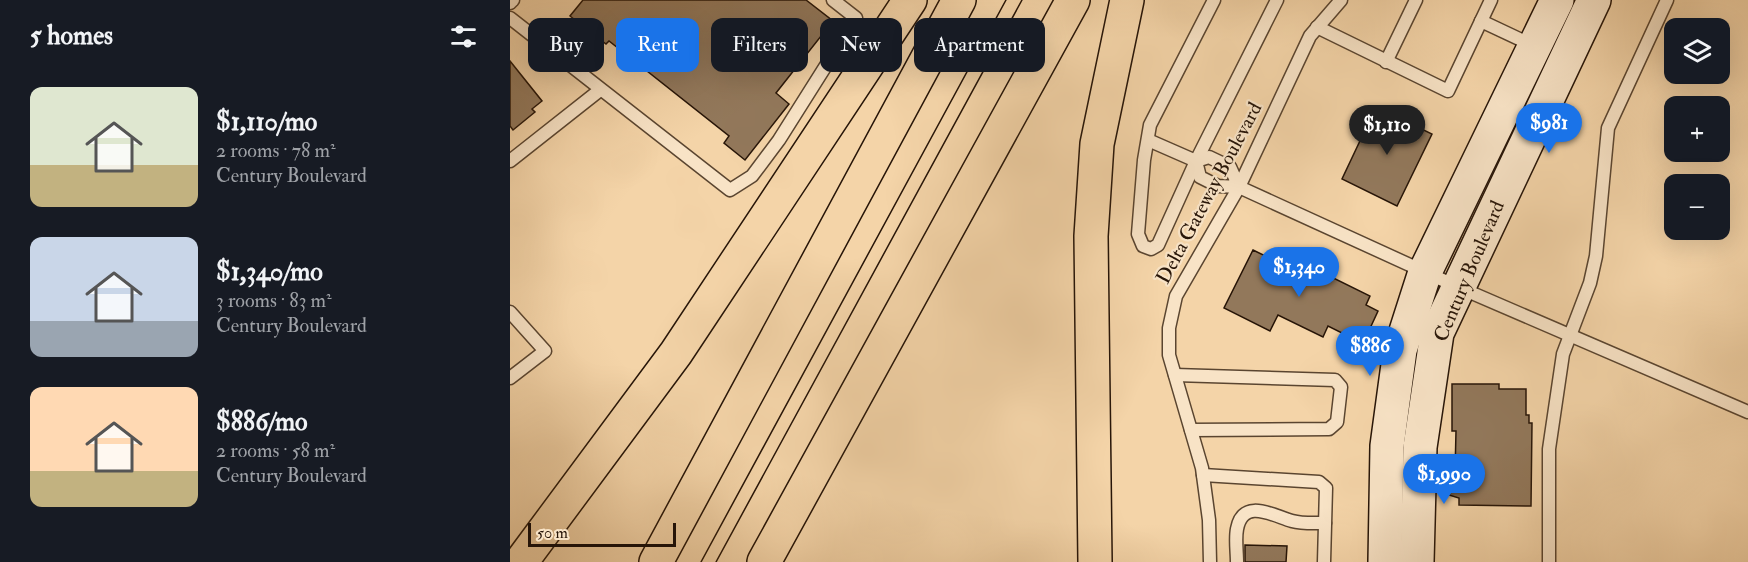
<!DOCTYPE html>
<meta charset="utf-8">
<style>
body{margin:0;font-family:"IM FELL Double Pica",serif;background:#242831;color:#f1f3f6;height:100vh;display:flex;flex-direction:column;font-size:22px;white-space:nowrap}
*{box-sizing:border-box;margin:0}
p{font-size:20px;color:#9ea1a6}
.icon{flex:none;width:33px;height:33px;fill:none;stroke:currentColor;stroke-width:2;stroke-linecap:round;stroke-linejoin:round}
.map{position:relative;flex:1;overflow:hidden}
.sheet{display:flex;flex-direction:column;background:#171b24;width:510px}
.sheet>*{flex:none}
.banner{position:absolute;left:18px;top:18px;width:570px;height:54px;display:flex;gap:12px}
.tools{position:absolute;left:1154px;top:18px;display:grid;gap:12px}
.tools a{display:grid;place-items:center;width:66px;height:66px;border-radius:12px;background:#171b24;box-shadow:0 6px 24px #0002;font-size:30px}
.scale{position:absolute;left:18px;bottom:15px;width:148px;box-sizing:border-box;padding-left:6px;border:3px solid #271508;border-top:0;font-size:16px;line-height:21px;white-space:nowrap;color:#271508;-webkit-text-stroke:4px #f8e3c6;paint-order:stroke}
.price{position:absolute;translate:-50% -51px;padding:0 14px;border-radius:21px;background:#1a73e8;color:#fff;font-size:20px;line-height:39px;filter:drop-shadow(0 2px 3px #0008)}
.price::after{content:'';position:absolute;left:50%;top:36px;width:18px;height:14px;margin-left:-9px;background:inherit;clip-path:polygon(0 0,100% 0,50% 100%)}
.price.current{background:#222;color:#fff}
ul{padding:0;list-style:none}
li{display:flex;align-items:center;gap:18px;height:150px;padding:0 30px}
li span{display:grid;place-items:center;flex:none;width:168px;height:120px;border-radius:12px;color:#555}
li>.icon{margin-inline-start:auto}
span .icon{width:72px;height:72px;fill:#fffc;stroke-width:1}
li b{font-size:26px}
h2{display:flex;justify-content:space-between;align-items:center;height:72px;padding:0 30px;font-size:26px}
.chip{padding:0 21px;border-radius:12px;background:#171b24;box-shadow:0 6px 24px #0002;font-size:21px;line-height:54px}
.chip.current{background:#1a73e8;color:#fff}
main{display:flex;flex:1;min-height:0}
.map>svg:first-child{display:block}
.building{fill:#92785b;stroke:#271508;stroke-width:1.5}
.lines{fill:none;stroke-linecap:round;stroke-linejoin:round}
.lane-casing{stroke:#5a4530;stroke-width:15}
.secondary-casing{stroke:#271508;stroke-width:36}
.highway-casing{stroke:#271508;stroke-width:36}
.lane{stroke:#f8e3c6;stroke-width:12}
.secondary{stroke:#f8e3c6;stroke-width:33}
.highway{stroke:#f4d4a8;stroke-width:33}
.tram{stroke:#271508;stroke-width:1.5}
.labels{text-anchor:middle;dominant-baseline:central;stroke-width:4.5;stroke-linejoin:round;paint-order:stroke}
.street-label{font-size:20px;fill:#271508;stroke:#f8e3c6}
</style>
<main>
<section class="sheet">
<h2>5 homes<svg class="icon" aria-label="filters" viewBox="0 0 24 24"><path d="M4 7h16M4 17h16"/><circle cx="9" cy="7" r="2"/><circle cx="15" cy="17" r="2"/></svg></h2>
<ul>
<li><span style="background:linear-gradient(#dfe7d0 65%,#c2b280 0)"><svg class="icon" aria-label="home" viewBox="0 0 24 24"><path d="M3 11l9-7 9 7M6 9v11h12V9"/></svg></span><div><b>$1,110/mo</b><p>2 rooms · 78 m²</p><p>Century Boulevard</p></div></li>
<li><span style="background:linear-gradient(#c9d6e8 70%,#9aa5b1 0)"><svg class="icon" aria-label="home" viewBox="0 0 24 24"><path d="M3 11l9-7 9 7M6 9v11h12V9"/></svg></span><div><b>$1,340/mo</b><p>3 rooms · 83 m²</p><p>Century Boulevard</p></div></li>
<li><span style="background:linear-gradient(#ffd9b3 70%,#c2b280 0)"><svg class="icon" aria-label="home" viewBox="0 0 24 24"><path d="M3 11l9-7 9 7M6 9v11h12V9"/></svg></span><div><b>$886/mo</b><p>2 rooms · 58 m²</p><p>Century Boulevard</p></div></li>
</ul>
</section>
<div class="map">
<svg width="1238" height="562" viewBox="0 0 1238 562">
<rect width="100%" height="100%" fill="#f4d4a8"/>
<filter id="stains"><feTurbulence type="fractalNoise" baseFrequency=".00333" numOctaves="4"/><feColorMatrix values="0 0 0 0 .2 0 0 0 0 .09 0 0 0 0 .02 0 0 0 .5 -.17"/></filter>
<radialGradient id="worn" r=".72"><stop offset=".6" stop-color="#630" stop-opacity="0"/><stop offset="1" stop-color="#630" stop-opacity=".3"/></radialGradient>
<!-- building -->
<g class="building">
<polygon points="73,0 296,0 323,21 266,93 279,104 235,160 214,143 219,136 99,41 96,44 60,16"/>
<polygon points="0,61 32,101 22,109 25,112 3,130 0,126"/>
<polygon points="866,107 922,134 887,206 832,179"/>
<polygon points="743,250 786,271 791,262 860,296 856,305 868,311 856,337 843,331 840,337 818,326 813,337 768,315 760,331 714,308"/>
<polygon points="942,384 989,384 989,389 1016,389 1016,415 1019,415 1019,423 1022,423 1021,506 949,505 949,498 939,495 939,473 945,473 946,431 942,431"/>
<polygon points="735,545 777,546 776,562 735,562"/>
</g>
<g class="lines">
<defs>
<g id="lane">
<polyline points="704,0 640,125 634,160 628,234 633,246 641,249 648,245 686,161 767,0"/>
<polyline points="0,3 3,0"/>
<polyline points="0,18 220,190 242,176 269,140 346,18 323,0"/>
<polyline points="971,21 1024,46"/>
<polyline points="807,27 938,91 981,0"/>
<polyline points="876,62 906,0"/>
<polyline points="638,140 686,161"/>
<polyline points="0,161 90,90"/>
<polyline points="729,187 720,167 699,157 686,161 690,177 708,186 729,187 948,287 1238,412"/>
<polyline points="0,312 35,351 0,378"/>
<polyline points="665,375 825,380 831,387 827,422 819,429 681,430"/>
<polyline points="693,475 809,482 816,488 814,562"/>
<polyline points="700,562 699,520 692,468 659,355 659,328 666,296 729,187 800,36 831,0"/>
<path d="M727,562C727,552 725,539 727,529C733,497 764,516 782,521C793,524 804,523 815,523"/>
<polyline points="1039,562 1039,449 1053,354 1080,283 1086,256 1098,128 1157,0"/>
</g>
<g id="secondary">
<polyline points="875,562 877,446 890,350 915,272 1047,0"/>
<polyline points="907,562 910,447 927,333 1084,0"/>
</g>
<g id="highway">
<polyline points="11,562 166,353 400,0"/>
<polyline points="146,562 449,0"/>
<polyline points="254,562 563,0"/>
<polyline points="585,562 581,236 587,144 617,0"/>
</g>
</defs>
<!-- lane casing -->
<use href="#lane" class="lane-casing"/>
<!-- secondary casing -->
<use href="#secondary" class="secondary-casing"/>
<!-- highway casing -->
<use href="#highway" class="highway-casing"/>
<!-- lane -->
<use href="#lane" class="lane"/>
<!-- secondary -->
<use href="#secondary" class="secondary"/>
<!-- highway -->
<use href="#highway" class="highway"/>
<!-- tram -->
<g class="tram">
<polyline points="191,562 496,0"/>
<polyline points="206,562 512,0"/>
</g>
</g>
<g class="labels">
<!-- street labels -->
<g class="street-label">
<text transform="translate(699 193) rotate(-62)">Delta Gateway Boulevard</text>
<text transform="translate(959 271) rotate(-67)">Century Boulevard</text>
</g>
</g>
<rect width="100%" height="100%" filter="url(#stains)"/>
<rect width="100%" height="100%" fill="url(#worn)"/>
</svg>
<div class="tools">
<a><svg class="icon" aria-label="layers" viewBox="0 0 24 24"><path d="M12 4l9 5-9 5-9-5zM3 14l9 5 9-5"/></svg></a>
<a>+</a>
<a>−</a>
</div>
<div class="scale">50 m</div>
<b class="price" style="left:1039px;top:154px">$981</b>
<b class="price current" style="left:877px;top:156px">$1,110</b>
<b class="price" style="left:789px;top:298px">$1,340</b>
<b class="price" style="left:860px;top:377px">$886</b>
<b class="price" style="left:934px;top:505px">$1,990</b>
<div class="banner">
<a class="chip">Buy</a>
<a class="chip current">Rent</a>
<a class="chip">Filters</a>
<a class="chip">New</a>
<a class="chip">Apartment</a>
</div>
</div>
</main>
